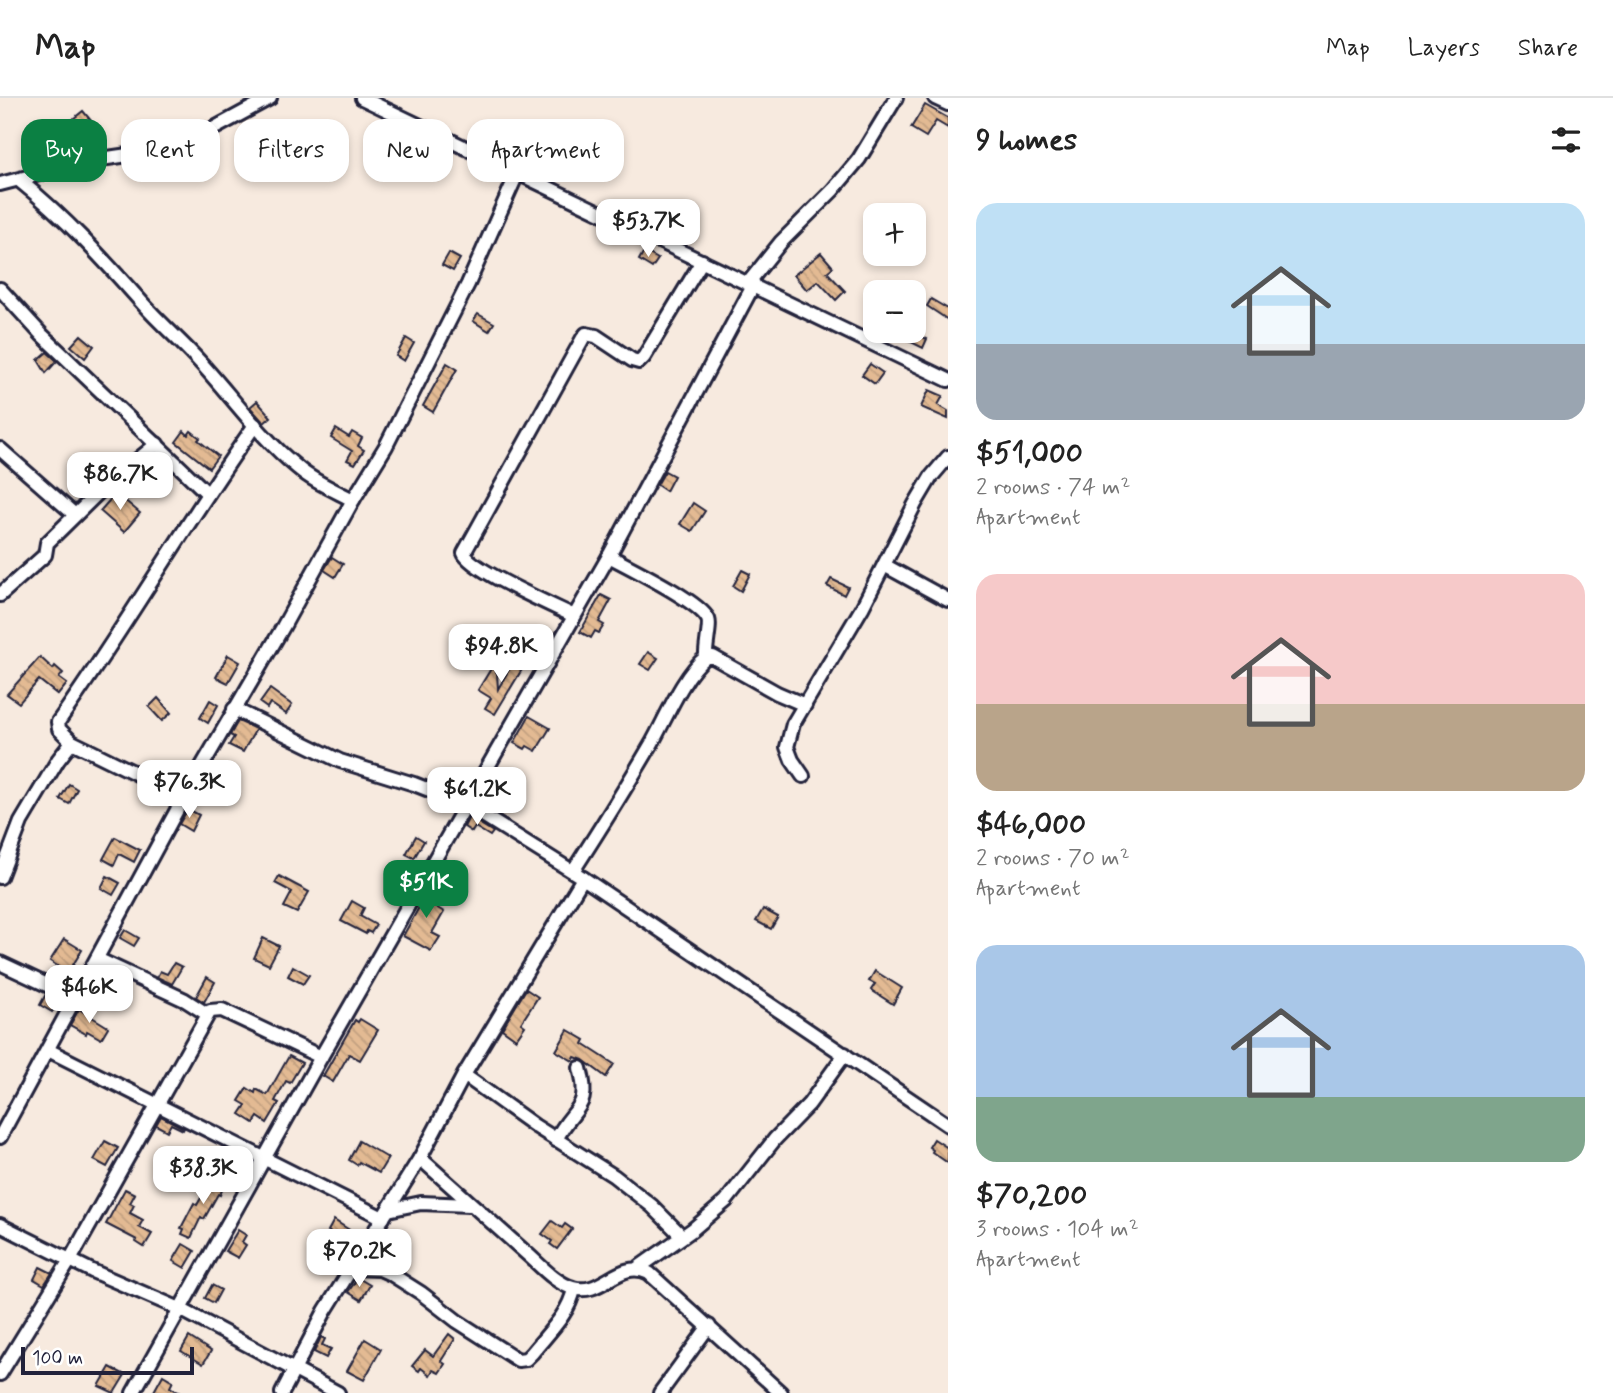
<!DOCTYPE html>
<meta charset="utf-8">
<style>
body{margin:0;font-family:Mynerve,sans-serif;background:#f6f6f6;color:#222;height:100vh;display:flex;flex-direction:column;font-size:26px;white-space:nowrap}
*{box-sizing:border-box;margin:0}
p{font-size:23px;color:#767676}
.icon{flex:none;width:38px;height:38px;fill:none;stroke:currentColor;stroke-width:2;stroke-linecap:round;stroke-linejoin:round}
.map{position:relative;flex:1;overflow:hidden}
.side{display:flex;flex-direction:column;background:#fff;width:665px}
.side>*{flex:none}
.guide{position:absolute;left:21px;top:21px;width:665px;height:63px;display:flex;gap:14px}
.tools{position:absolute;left:863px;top:105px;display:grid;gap:14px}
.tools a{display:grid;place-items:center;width:63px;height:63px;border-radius:14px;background:#fff;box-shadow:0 4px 10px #0003;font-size:35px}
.scale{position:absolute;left:21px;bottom:18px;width:173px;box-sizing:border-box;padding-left:7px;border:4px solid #22223b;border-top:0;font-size:19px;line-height:24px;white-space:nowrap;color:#22223b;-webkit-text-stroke:5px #fff;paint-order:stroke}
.price{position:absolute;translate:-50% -60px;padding:0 16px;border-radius:14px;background:#fff;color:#222;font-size:23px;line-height:46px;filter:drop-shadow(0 2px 4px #0008)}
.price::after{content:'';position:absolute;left:50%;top:42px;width:21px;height:16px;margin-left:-10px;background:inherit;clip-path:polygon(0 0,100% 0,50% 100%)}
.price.selected{background:#0b8043;color:#fff}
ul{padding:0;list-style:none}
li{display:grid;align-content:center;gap:14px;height:371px;padding:0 28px}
li span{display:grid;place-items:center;height:217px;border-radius:21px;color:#555}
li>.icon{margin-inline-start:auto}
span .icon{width:126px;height:126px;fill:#fffc;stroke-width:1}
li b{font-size:30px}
h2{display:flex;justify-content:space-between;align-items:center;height:84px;padding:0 28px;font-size:30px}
.tag{padding:0 24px;border-radius:21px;background:#fff;box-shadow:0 4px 10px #0003;font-size:24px;line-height:63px}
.tag.selected{background:#0b8043;color:#fff}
header{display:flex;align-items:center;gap:42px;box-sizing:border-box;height:98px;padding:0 35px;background:#fff;border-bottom:2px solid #e0e0e0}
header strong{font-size:33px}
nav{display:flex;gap:38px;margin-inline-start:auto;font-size:24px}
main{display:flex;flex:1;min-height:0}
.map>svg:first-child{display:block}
.building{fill:url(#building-back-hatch);stroke:#22223b;stroke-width:2}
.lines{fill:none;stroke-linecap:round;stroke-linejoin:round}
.minor-casing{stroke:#22223b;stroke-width:18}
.minor{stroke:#fff;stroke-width:12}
</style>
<header>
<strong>Map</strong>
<nav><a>Map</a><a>Layers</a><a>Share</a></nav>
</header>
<main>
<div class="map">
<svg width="948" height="1295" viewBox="0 0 948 1295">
<defs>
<pattern id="building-back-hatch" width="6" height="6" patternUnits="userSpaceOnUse" patternTransform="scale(1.75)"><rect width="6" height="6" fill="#e3ba93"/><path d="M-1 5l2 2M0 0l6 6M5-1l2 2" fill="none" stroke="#c2a080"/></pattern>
</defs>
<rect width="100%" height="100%" fill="#f7eadf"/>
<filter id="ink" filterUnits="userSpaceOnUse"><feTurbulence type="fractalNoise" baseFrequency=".0143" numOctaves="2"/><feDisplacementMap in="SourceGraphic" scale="14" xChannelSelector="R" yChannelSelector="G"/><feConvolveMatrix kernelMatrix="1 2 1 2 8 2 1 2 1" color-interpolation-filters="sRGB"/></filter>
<g filter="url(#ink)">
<!-- building -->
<g class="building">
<polygon points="925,7 948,20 948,30 936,23 926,39 911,30"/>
<polygon points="83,13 93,25 78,37 68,25"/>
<polygon points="416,42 440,57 434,67 409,54"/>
<polygon points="541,51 555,58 550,70 535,63"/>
<polygon points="644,153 658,161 652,170 639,162"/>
<polygon points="449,155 460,161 453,173 442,167"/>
<polygon points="821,155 833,169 827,174 845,193 836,202 818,183 807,192 794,177"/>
<polygon points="931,201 948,211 948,222 927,208"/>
<polygon points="478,216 494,225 489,233 473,223"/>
<polygon points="889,233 911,233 927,241 923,250"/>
<polygon points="81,237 94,248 85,260 71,248"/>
<polygon points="406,240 414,245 404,263 396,258"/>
<polygon points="47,254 57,263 46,275 38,262"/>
<polygon points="447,265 457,271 433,314 423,308"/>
<polygon points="870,266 883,275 875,286 862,277"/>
<polygon points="929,292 943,298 938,307 948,313 948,321 921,309"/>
<polygon points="257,303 271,319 264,325 250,309"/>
<polygon points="336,331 349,339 352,334 362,340 358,348 364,352 355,366 347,362 352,353 331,340"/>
<polygon points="184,333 188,337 191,333 200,340 198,342 218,358 209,370 176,344"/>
<polygon points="665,373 674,378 666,393 657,387"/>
<polygon points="116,395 140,415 124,434 100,413"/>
<polygon points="693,405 705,413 692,433 680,426"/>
<polygon points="332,459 343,466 335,479 324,472"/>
<polygon points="742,472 750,476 741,493 733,488"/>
<polygon points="831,481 848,489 844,497 827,488"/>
<polygon points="601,497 611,502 599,524 604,527 599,535 595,533 591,540 580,534"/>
<polygon points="519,554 527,563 495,616 485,610 491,600 478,592 492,569 497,575 498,591"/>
<polygon points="648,554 658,560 650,572 640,566"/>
<polygon points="228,557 240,564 228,585 216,579"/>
<polygon points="40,559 53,571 55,568 63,575 59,580 67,586 58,597 39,582 19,605 7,596"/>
<polygon points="270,591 292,607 286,616 270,605 267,610 260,605"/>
<polygon points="158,600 171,615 162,623 149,609"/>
<polygon points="210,602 218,607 208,625 200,620"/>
<polygon points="529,618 550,630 536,653 527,648 525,651 514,645"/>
<polygon points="238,623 256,631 243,654 229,647 234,639 230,637"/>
<polygon points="69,686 77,691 69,706 60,701"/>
<polygon points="188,711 199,717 191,733 179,726"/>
<polygon points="469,719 493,734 490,738 475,729 472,734 464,729"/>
<polygon points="416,738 424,743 414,760 406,756"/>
<polygon points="115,739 140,752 134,764 119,756 114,767 103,761"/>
<polygon points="107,778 120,785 113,797 101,790"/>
<polygon points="279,778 309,794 297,815 284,809 292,794 275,785"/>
<polygon points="436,779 444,784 431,806 444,814 432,835 440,839 431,853 403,838"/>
<polygon points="352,803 364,810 360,818 376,827 371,835 367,833 366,836 341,823"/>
<polygon points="763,811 778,819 771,831 756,823"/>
<polygon points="125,832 139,840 134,848 120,840"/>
<polygon points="263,840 279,848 269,867 254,860"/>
<polygon points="64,841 82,852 68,875 50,863"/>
<polygon points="174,865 182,869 172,886 157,879 160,873 167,876"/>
<polygon points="293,868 309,877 303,886 288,878"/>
<polygon points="101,872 112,878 96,902 87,897"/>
<polygon points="875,873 902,890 893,906 871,892 875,886 869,883"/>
<polygon points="207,879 215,884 204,904 196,899"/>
<polygon points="526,891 538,899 521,925 525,928 516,941 502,931"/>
<polygon points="46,896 59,902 52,914 40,907"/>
<polygon points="79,911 108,929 101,941 87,933 86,936 70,927"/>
<polygon points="360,921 378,932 360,962 349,956 333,984 323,978 355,922 358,924"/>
<polygon points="568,932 585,942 583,946 614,966 606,979 583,962 575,959 573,963 556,953"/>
<polygon points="289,958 302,965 290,985 286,983 275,1003 279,1005 267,1025 258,1019 254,1025 240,1016 246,1007 239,1003 247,990 255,995 256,991 267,997"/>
<polygon points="161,1018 184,1030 183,1032 171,1026 167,1033 156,1027"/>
<polygon points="934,1041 948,1050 948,1065 932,1054 933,1052 929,1049"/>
<polygon points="105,1043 118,1050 107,1069 94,1062"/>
<polygon points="359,1043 388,1060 379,1075 359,1064 357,1067 349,1062"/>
<polygon points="237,1057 248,1062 239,1075 230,1070"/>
<polygon points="218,1077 226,1082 220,1097 218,1096 204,1121 201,1119 191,1140 182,1136 184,1131 181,1130 194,1105 197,1107 211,1082 214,1084"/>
<polygon points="125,1091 135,1096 130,1105 134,1107 130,1115 143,1122 139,1129 152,1136 144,1149 136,1144 137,1142 106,1126"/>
<polygon points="334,1122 351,1133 344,1144 328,1133"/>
<polygon points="552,1123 562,1130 565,1126 572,1131 557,1151 550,1146 552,1143 542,1136"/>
<polygon points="238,1132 246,1137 242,1144 246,1147 238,1160 225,1153"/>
<polygon points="183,1146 195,1153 185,1170 173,1163"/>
<polygon points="40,1169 52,1175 44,1187 34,1181"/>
<polygon points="358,1180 370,1187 361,1202 348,1194"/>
<polygon points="212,1187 221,1192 214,1205 205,1200"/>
<polygon points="449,1236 455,1241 441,1263 445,1266 439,1275 433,1272 430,1277 421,1270 419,1273 412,1268 425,1252 433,1258"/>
<polygon points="189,1239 211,1253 203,1266 181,1253"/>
<polygon points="321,1239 325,1241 322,1247 331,1251 326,1260 314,1254"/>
<polygon points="365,1241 381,1251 364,1282 347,1273"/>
<polygon points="110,1269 125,1277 114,1295 99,1288"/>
<polygon points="163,1277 173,1283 170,1289 180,1295 153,1295"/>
</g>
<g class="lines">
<defs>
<g id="minor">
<polyline points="362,0 948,282"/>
<polyline points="935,0 948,6"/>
<path d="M20,83C66,120 105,163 144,207C162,227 182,244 200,264C232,299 261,340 298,370C314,384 334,392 353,402"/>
<polyline points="0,86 94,62 162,52 189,44 270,0"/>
<polyline points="749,184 781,144 833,92 859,61 896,0"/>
<polyline points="0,191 42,237 207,395"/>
<polyline points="0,351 75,417"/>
<path d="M609,458C629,469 699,503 708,521C711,527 705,549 706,559"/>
<polyline points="884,467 948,502"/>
<polyline points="0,497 45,457 47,445 101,392 157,346"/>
<path d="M574,518C554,508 469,471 464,455L583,240L586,236L596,238L632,262L639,264L644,259L702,163"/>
<polyline points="234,611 340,663 414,686 465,706 583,780 948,1027"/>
<polyline points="803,678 792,662 787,649 793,626 862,510 915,406 931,379 948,359"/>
<path d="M184,699L72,644L59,631L58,624C127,527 186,424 255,327"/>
<path d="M573,773C600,731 627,688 652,645C666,620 684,576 706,559H713L777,595L805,607"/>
<polyline points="0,779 21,724 58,662 72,644"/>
<polyline points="97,861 185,902 207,916"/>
<polyline points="0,865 77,901"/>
<polyline points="48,952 383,1120"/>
<polyline points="464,977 535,1028 614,1078 652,1108 682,1138"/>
<polyline points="0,1039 184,699 283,529 353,402 386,348 468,186 517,76"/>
<path d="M556,1042C572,1008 592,1013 580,970"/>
<path d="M420,1060C455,1091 490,1123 525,1154C539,1166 555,1185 573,1190C602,1199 619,1160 649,1175L781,1295"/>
<polyline points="388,1112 421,1105 469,1107"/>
<polyline points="0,1127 92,1173 180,1211 338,1295"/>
<path d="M353,1170L380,1171L391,1176L421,1195L457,1223L518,1262L526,1261L532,1255C548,1235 569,1216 574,1191"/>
<polyline points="638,1170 692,1132 726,1103 775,1041 809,1006 845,956"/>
<polyline points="0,1276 70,1162 210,913 222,912 321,959"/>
<polyline points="133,1295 321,959 609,458 754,186"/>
<polyline points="282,1295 325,1213 420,1060 464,977 583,780"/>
<polyline points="660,1295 709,1228"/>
</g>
</defs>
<!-- minor casing -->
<use href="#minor" class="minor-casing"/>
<!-- minor -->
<use href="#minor" class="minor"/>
</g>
</g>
</svg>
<div class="tools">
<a>+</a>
<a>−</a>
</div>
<div class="scale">100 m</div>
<b class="price" style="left:648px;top:161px">$53.7K</b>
<b class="price" style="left:120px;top:414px">$86.7K</b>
<b class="price" style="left:501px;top:586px">$94.8K</b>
<b class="price" style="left:189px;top:722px">$76.3K</b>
<b class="price" style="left:477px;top:729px">$61.2K</b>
<b class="price selected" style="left:426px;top:822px">$51K</b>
<b class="price" style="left:89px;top:927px">$46K</b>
<b class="price" style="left:203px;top:1108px">$38.3K</b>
<b class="price" style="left:359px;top:1191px">$70.2K</b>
<div class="guide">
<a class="tag selected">Buy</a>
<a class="tag">Rent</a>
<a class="tag">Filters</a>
<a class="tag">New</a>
<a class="tag">Apartment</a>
</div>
</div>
<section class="side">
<h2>9 homes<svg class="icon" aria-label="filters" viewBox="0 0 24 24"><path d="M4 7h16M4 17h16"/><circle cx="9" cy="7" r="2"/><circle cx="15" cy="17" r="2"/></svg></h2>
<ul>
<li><span style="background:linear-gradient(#bfe0f5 65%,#9aa5b1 0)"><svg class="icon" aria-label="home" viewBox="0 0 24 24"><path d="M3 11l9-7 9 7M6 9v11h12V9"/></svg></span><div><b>$51,000</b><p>2 rooms · 74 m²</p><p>Apartment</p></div></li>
<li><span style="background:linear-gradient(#f6c9c9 60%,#b9a48a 0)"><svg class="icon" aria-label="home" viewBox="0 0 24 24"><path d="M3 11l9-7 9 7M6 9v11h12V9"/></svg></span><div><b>$46,000</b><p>2 rooms · 70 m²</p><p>Apartment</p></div></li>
<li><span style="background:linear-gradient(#a9c7e8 70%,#7fa58c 0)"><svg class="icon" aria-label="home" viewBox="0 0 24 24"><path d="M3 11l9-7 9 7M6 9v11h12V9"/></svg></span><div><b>$70,200</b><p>3 rooms · 104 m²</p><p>Apartment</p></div></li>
</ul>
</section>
</main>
